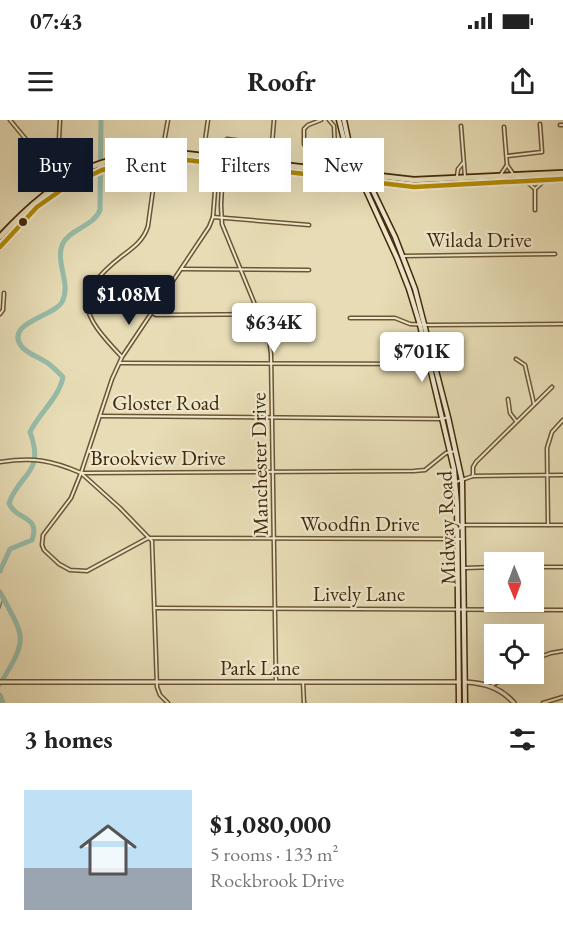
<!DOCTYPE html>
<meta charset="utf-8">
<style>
body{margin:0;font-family:"EB Garamond",serif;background:#f2f2f2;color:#222;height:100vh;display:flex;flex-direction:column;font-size:22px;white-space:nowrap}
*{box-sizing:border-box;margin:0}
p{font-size:20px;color:#767676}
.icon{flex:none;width:33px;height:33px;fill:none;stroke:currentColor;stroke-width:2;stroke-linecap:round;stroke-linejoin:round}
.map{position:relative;height:583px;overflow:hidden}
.panel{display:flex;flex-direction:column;background:#fff;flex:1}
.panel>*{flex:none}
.top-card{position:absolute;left:18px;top:18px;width:528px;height:54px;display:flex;gap:12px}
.needle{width:39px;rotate:179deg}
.buttons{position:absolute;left:484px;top:432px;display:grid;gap:12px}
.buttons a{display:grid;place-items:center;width:60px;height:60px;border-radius:0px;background:#fff;box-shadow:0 6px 24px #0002;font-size:30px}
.price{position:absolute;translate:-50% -51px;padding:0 14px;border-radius:6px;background:#fff;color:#222;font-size:20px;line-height:39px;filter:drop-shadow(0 2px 3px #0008)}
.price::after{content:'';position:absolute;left:50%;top:36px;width:18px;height:14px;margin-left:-9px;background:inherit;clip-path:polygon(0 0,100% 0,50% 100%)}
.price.current{background:#111827;color:#fff}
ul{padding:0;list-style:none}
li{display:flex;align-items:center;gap:18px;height:150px;padding:0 24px}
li+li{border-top:2px solid #e0e0e0}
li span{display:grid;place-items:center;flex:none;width:168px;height:120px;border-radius:0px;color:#555}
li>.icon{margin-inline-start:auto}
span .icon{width:72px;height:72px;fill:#fffc;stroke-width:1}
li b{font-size:26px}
h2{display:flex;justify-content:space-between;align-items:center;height:72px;padding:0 24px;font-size:26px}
.chip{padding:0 21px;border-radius:0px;background:#fff;box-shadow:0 6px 24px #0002;font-size:21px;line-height:54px}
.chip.current{background:#111827;color:#fff}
.status{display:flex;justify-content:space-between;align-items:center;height:42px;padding:0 30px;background:#fff;direction:ltr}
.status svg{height:16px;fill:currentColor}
header{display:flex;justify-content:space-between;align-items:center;height:78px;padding:0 24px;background:#fff;font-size:27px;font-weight:700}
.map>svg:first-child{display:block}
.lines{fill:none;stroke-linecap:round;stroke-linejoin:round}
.stream{stroke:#758269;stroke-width:1.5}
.river{stroke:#97bca9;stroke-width:5}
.minor-casing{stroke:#6b5633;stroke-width:5}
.tertiary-casing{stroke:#6b5633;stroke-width:6}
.secondary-casing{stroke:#422a08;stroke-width:7}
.primary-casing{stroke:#422a08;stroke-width:8}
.minor{stroke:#efe8cf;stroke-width:2}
.tertiary{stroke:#efe8cf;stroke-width:3}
.secondary{stroke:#efe8cf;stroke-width:4}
.primary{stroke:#e7dcb5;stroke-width:4.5}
.bus-1-casing{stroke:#efe8cf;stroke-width:9}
.bus-1{stroke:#b38b03;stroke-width:4.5}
.bus-dot{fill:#422a08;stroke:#efe8cf;stroke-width:2}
.labels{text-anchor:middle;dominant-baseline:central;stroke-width:4.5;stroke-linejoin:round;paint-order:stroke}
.street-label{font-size:21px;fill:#422a08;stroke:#efe8cf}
</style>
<div class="status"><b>07:43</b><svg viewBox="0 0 49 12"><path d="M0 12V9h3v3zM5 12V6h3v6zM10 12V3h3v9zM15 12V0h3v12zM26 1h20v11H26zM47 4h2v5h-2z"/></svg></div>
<header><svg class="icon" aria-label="menu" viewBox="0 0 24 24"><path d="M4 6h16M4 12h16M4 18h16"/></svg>Roofr<svg class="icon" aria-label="share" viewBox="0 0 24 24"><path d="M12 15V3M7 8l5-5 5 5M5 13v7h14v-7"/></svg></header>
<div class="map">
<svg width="563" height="583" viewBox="0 0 563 583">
<rect width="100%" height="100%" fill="#e7dcb5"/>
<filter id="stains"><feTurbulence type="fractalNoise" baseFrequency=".00333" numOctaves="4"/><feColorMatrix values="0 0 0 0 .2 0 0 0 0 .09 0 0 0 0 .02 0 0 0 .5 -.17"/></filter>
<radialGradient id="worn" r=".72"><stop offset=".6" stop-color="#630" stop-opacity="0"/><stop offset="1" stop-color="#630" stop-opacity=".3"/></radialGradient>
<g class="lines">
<!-- stream -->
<polyline class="stream" points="0,488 3,478"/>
<!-- river -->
<g class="river">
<path d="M0,451L10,429L32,420C41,395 16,401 9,383C21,351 45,354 30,312C39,293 59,278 63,257C58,252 54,248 49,244C41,238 28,234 22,227C3,203 55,196 62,182C72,164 54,141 63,123C70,109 94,106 100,90L101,0"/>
<path d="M0,472C25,519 29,517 0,564"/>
<polyline points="0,575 3,583"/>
</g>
<defs>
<g id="minor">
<polyline points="10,0 61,62"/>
<polyline points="208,0 204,28 209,36"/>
<polyline points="321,0 308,5 304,9 304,24 306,27 335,28 334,6 329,0"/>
<polyline points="560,5 563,5"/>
<polyline points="461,6 465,57"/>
<polyline points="272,24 274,0"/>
<polyline points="222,26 227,19 280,26 284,27 283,44"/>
<polyline points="162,33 168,0"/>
<polyline points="507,36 542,32 540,4"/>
<polyline points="221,38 221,33 225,29 221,26"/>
<polyline points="507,45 514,55"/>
<polyline points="223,46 221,85 222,104 269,219 271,234 276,562"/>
<polyline points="501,54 507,45 504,7"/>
<polyline points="457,56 458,49 463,43"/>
<polyline points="57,57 60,0"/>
<polyline points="526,61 535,69"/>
<polyline points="535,69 535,90"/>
<polyline points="535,69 544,61"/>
<polyline points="213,97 217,45"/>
<polyline points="309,105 213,97 209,107 122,237 112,259 81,353 71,378 43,415 42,425 44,430 59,444 70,450 87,451 148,418 463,419"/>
<polyline points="403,136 555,134"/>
<polyline points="181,149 309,150"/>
<polyline points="151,192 156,195 309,194"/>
<polyline points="0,194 3,190 4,173"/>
<polyline points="350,198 395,198 410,204 429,205 563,204"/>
<path d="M121,236C81,194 71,176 122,136C133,128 144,120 148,106L156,48"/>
<polyline points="516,239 525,245 534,284"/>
<polyline points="120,243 434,244"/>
<polyline points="508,279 510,293 516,301"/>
<polyline points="100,296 442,299 448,297"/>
<path d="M0,342C33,337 51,340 81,353L414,351L425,350L446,333L456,331"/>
<polyline points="81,353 120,388 152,421 157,567 160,575 168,583"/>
<polyline points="473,356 473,347 476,342 552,267"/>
<polyline points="456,362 473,356 563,355"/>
<polyline points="464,405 563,405"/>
<polyline points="548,405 547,328 552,312 563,300"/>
<polyline points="534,447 563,447"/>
<polyline points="465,448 495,447"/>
<polyline points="155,488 563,490"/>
<polyline points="534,539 551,533 563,531"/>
<polyline points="303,562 304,583"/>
<polyline points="491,566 511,554"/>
<polyline points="543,583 563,577"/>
</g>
<g id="tertiary">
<polyline points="0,562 459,562"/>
<path d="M465,562C485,563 501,568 514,583"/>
</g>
<g id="secondary">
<polyline points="339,0 345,24 397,138 409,169 420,205 454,349 457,384 459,583"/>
<polyline points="344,0 348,19 395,117 415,169 448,297 462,361 465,583"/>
</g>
<g id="primary">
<polyline points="347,53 352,49 352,41"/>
<path d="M0,117C56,56 102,29 186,34L414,60L563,53"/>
<polyline points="0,127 37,87 64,68 102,50 140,41 186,40 414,67 563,59"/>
</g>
</defs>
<!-- minor casing -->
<use href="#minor" class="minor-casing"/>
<!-- tertiary casing -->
<use href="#tertiary" class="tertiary-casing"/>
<!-- secondary casing -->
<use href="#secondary" class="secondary-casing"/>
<!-- primary casing -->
<use href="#primary" class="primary-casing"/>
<!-- minor -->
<use href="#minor" class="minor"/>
<!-- tertiary -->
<use href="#tertiary" class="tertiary"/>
<!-- secondary -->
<use href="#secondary" class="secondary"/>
<!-- primary -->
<use href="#primary" class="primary"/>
<defs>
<polyline id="bus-1" points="0,127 37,87 64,68 102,50 140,41 186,40 414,67 563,59"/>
</defs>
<!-- bus-1 casing -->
<use href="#bus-1" class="bus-1-casing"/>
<!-- bus-1 -->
<use href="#bus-1" class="bus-1"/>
</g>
<!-- markers -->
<circle class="bus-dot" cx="23" cy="102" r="5"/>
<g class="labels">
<!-- street labels -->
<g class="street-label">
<text x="479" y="119">Wilada Drive</text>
<text x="166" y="282">Gloster Road</text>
<text x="158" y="337">Brookview Drive</text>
<text transform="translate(259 344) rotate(-91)">Manchester Drive</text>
<text x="360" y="403">Woodfin Drive</text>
<text transform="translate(446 408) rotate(-92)">Midway Road</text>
<text x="359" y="473">Lively Lane</text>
<text x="260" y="547">Park Lane</text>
</g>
</g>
<rect width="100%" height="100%" filter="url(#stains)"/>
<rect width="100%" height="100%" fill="url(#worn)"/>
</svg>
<div class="buttons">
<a><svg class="needle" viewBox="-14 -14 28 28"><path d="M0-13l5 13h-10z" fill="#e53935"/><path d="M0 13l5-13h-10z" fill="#767676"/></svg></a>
<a><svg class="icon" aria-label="locate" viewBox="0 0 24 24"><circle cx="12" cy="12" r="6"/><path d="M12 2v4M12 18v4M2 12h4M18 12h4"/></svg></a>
</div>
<b class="price current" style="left:129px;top:206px">$1.08M</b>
<b class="price" style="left:274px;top:234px">$634K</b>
<b class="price" style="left:422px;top:263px">$701K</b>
<div class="top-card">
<a class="chip current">Buy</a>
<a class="chip">Rent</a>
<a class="chip">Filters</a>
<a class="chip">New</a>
</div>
</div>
<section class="panel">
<h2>3 homes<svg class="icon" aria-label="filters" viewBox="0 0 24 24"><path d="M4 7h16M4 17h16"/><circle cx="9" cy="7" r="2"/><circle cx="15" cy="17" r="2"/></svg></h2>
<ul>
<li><span style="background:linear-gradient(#bfe0f5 65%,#9aa5b1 0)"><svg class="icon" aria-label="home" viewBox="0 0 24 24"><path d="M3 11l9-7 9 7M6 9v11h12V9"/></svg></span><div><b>$1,080,000</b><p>5 rooms · 133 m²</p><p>Rockbrook Drive</p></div></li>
</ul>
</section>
